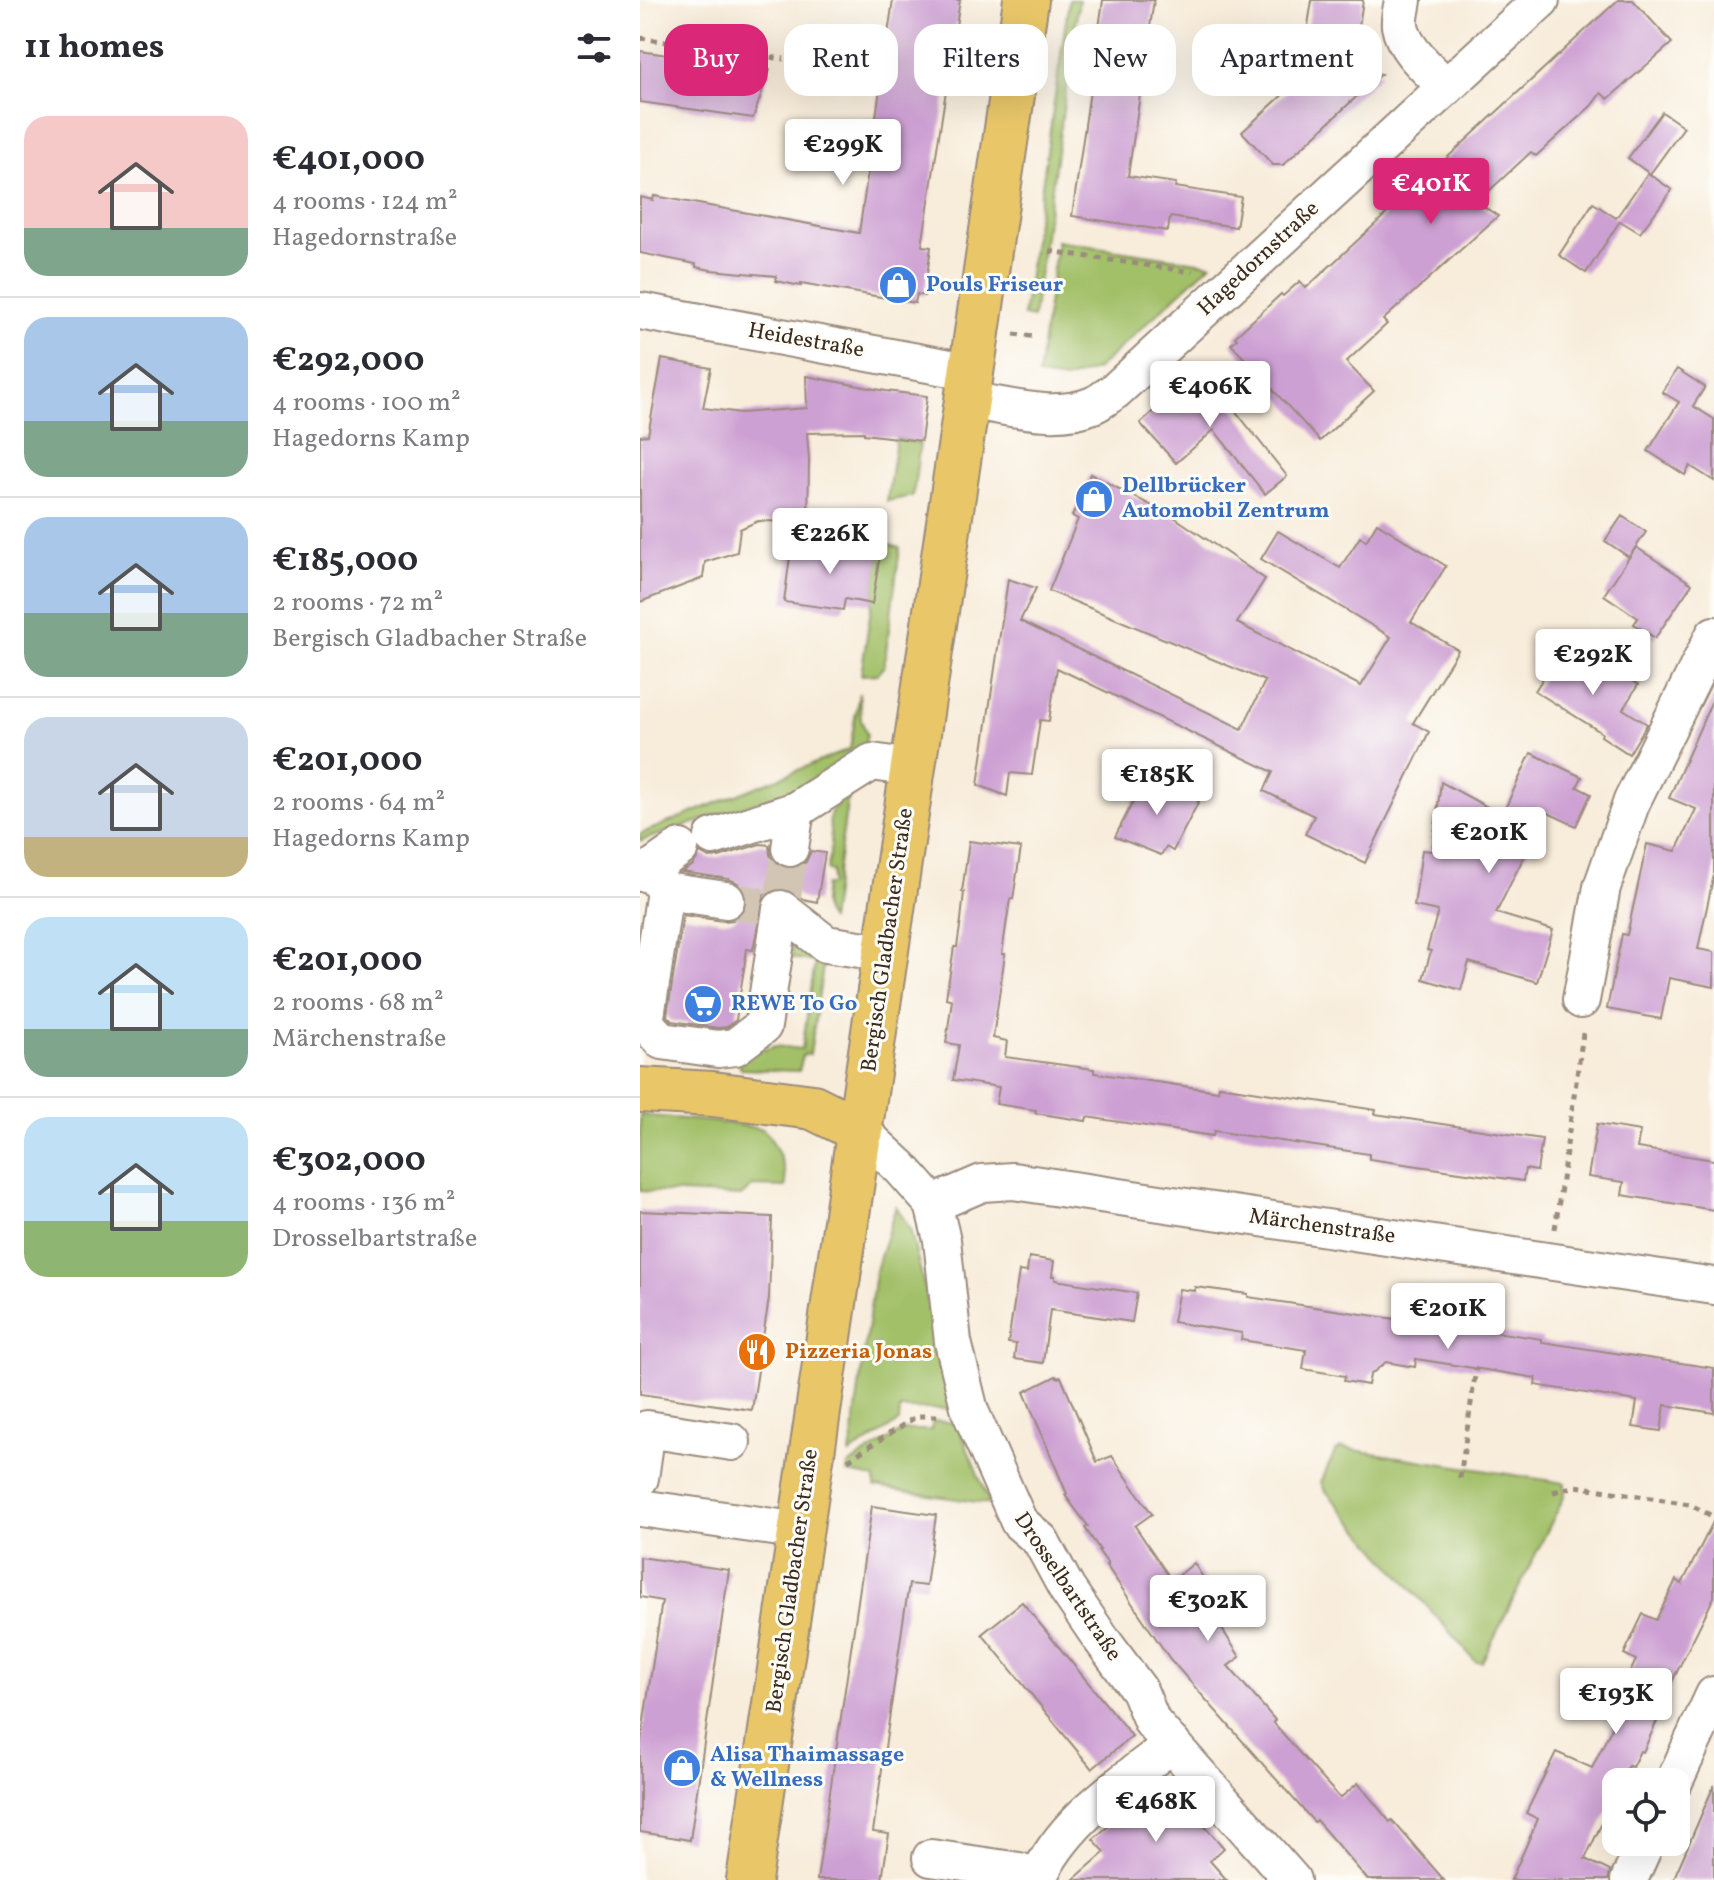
<!DOCTYPE html>
<meta charset="utf-8">
<style>
body{margin:0;font-family:Vollkorn,serif;background:#f7f7f7;color:#2b2b33;height:100vh;display:flex;flex-direction:column;font-size:30px;white-space:nowrap}
*{box-sizing:border-box;margin:0}
p{font-size:26px;color:#7c7c81}
.icon{flex:none;width:44px;height:44px;fill:none;stroke:currentColor;stroke-width:2;stroke-linecap:round;stroke-linejoin:round}
.map{position:relative;flex:1;overflow:hidden}
.drawer{display:flex;flex-direction:column;background:#fff;width:640px}
.drawer>*{flex:none}
.top-card{position:absolute;left:24px;top:24px;width:760px;height:72px;display:flex;gap:16px}
.fabs{position:absolute;left:962px;top:1768px;display:grid;gap:16px}
.fabs a{display:grid;place-items:center;width:88px;height:88px;border-radius:16px;background:#fff;box-shadow:0 8px 32px #0002;font-size:40px}
.price{position:absolute;translate:-50% -68px;padding:0 18px;border-radius:8px;background:#fff;color:#222;font-size:26px;line-height:52px;filter:drop-shadow(0 2px 4px #0008)}
.price::after{content:'';position:absolute;left:50%;top:48px;width:24px;height:18px;margin-left:-12px;background:inherit;clip-path:polygon(0 0,100% 0,50% 100%)}
.price.current{background:#db2777;color:#fff}
ul{padding:0;list-style:none}
li{display:flex;align-items:center;gap:24px;height:200px;padding:0 24px}
li+li{border-top:2px solid #e1e1e2}
li span{display:grid;place-items:center;flex:none;width:224px;height:160px;border-radius:24px;color:#555}
li>.icon{margin-inline-start:auto}
span .icon{width:96px;height:96px;fill:#fffc;stroke-width:1}
li b{font-size:34px}
h2{display:flex;justify-content:space-between;align-items:center;height:96px;padding:0 24px;font-size:34px}
.pill{padding:0 28px;border-radius:24px;background:#fff;box-shadow:0 8px 32px #0002;font-size:28px;line-height:72px}
.pill.current{background:#db2777;color:#fff}
main{display:flex;flex:1;min-height:0}
.map>svg:first-child{display:block}
.green{fill:#a2c067;stroke:#6e7542;stroke-width:2}
.building{fill:#cda0d3}
.lines{fill:none;stroke-linecap:round;stroke-linejoin:round}
.minor-tunnel{stroke:#d2c5b4;stroke-width:36;stroke-dasharray:36 18;stroke-linecap:butt}
.minor-casing{stroke:#9a8b7c;stroke-width:40}
.major-casing{stroke:#9a8b7c;stroke-width:48}
.path{stroke:#9a8b7c;stroke-width:5;stroke-dasharray:6 6;stroke-linecap:butt}
.minor{stroke:#fff;stroke-width:36}
.major{stroke:#e9c769;stroke-width:44}
.labels{text-anchor:middle;dominant-baseline:central;stroke-width:6;stroke-linejoin:round;paint-order:stroke}
.street-label{font-size:22px;fill:#3b2a1e;stroke:#fdfcf7}
.shop-label{font-size:22px;font-weight:bold;fill:#366cbe;stroke:#fdfcf7;text-anchor:start}
.food-label{font-size:22px;font-weight:bold;fill:#c56008;stroke:#fdfcf7;text-anchor:start}
</style>
<main>
<section class="drawer">
<h2>11 homes<svg class="icon" aria-label="filters" viewBox="0 0 24 24"><path d="M4 7h16M4 17h16"/><circle cx="9" cy="7" r="2"/><circle cx="15" cy="17" r="2"/></svg></h2>
<ul>
<li><span style="background:linear-gradient(#f6c9c9 70%,#7fa58c 0)"><svg class="icon" aria-label="home" viewBox="0 0 24 24"><path d="M3 11l9-7 9 7M6 9v11h12V9"/></svg></span><div><b>€401,000</b><p>4 rooms · 124 m²</p><p>Hagedornstraße</p></div></li>
<li><span style="background:linear-gradient(#a9c7e8 65%,#7fa58c 0)"><svg class="icon" aria-label="home" viewBox="0 0 24 24"><path d="M3 11l9-7 9 7M6 9v11h12V9"/></svg></span><div><b>€292,000</b><p>4 rooms · 100 m²</p><p>Hagedorns Kamp</p></div></li>
<li><span style="background:linear-gradient(#a9c7e8 60%,#7fa58c 0)"><svg class="icon" aria-label="home" viewBox="0 0 24 24"><path d="M3 11l9-7 9 7M6 9v11h12V9"/></svg></span><div><b>€185,000</b><p>2 rooms · 72 m²</p><p>Bergisch Gladbacher Straße</p></div></li>
<li><span style="background:linear-gradient(#c9d6e8 75%,#c2b280 0)"><svg class="icon" aria-label="home" viewBox="0 0 24 24"><path d="M3 11l9-7 9 7M6 9v11h12V9"/></svg></span><div><b>€201,000</b><p>2 rooms · 64 m²</p><p>Hagedorns Kamp</p></div></li>
<li><span style="background:linear-gradient(#bfe0f5 70%,#7fa58c 0)"><svg class="icon" aria-label="home" viewBox="0 0 24 24"><path d="M3 11l9-7 9 7M6 9v11h12V9"/></svg></span><div><b>€201,000</b><p>2 rooms · 68 m²</p><p>Märchenstraße</p></div></li>
<li><span style="background:linear-gradient(#bfe0f5 65%,#8fb573 0)"><svg class="icon" aria-label="home" viewBox="0 0 24 24"><path d="M3 11l9-7 9 7M6 9v11h12V9"/></svg></span><div><b>€302,000</b><p>4 rooms · 136 m²</p><p>Drosselbartstraße</p></div></li>
</ul>
</section>
<div class="map">
<svg width="1074" height="1880" viewBox="0 0 1074 1880">
<rect width="100%" height="100%" fill="#fdfcf7"/>
<filter id="ink" filterUnits="userSpaceOnUse"><feTurbulence type="fractalNoise" baseFrequency=".0125" numOctaves="2"/><feDisplacementMap in="SourceGraphic" scale="16" xChannelSelector="R" yChannelSelector="G"/><feConvolveMatrix kernelMatrix="1 2 1 2 8 2 1 2 1" color-interpolation-filters="sRGB"/></filter>
<filter id="wash" filterUnits="userSpaceOnUse"><feTurbulence type="fractalNoise" baseFrequency=".006" numOctaves="4" result="noise"/><feDisplacementMap in="SourceGraphic" scale="32" xChannelSelector="R" yChannelSelector="G"/><feGaussianBlur stdDeviation="1.8" result="paint"/><feColorMatrix in="noise" values="0 0 0 0 0 0 0 0 0 0 0 0 0 0 0 0 0 1.4 0 .05"/><feComposite in="paint" operator="in"/></filter>
<g filter="url(#wash)">
<rect width="100%" height="100%" fill="#f8ecda"/>
<!-- green -->
<g class="green">
<polygon points="429,0 439,0 393,318 383,316"/>
<polygon points="417,241 571,264 457,369 425,380 398,376"/>
<polygon points="256,439 280,443 273,496 247,501"/>
<polygon points="241,542 260,548 244,666 237,674 221,675"/>
<polygon points="219,693 221,720 227,734 224,747 159,788 0,841 0,834 210,749"/>
<path d="M208,797L190,920C180,909 183,899 185,885H191L192,871L187,870C189,861 191,852 191,843C190,817 183,812 208,797Z"/>
<polygon points="159,941 178,955 183,967 170,1054 163,1055 159,1071 101,1069 98,1061 101,1057 135,1046 162,1049 175,962 152,958 152,947"/>
<path d="M0,1115L87,1123L123,1129C138,1146 145,1164 146,1187L112,1186L101,1196L0,1191Z"/>
<polygon points="256,1206 270,1229 285,1289 299,1364 312,1409 260,1409 259,1422 210,1454 235,1273"/>
<polygon points="292,1421 317,1423 350,1504 235,1487 235,1478 207,1473 208,1465 264,1430 292,1430"/>
<polygon points="701,1448 925,1483 925,1495 842,1662 836,1662 684,1489 681,1482 695,1452"/>
</g>
<g id="blocks">
<!-- building -->
<g class="building">
<polygon points="253,0 320,0 282,246 291,247 284,296 277,294 275,303 161,283 161,286 136,281 136,276 71,270 56,267 56,264 0,253 0,197 13,200 14,196 219,233"/>
<polygon points="463,0 514,0 488,176 536,183 535,187 601,197 596,227 530,217 528,231 432,216"/>
<polygon points="672,0 723,0 713,66 741,74 643,165 633,165 602,132 706,37 667,32"/>
<polygon points="978,0 993,0 1032,43 968,99 961,93 951,106 896,156 891,152 837,202 858,216 743,320 747,324 706,362 734,391 680,441 591,344 597,339 595,337 641,294 643,296 660,281 666,288"/>
<polygon points="0,51 130,70 113,118 0,102"/>
<polygon points="1022,112 1044,127 1010,174 988,158"/>
<polygon points="1008,173 1032,190 1000,233 980,221 946,273 919,255 953,203 976,218"/>
<polygon points="22,359 71,368 63,408 101,413 167,408 166,376 246,391 287,396 281,441 224,434 224,432 167,433 169,460 168,522 118,521 100,529 97,552 65,562 63,578 0,602 0,436 8,435"/>
<polygon points="1037,369 1065,387 1053,406 1074,419 1074,481 1050,466 1045,475 1008,451 1039,402 1022,392"/>
<polygon points="563,370 647,476 625,494 574,430 536,463 500,423 556,373 558,374"/>
<polygon points="450,474 534,517 625,579 597,623 721,686 751,637 621,559 638,531 700,568 720,537 726,541 737,523 806,566 771,622 818,650 773,723 789,732 725,863 665,834 674,816 624,791 633,772 417,668 409,721 400,720 392,775 370,773 367,796 338,785 368,579 396,588 380,621 602,729 625,681 409,591 438,519 432,516"/>
<polygon points="982,516 1006,532 989,557 965,541"/>
<polygon points="152,541 240,555 232,604 205,599 203,610 144,602"/>
<polygon points="996,547 1052,584 1015,638 994,624 998,618 964,595"/>
<polygon points="924,644 967,671 977,671 998,685 983,709 1007,724 989,754 961,736 962,733 895,691"/>
<polygon points="1074,696 1074,874 1058,949 1074,952 1074,987 1029,978 1021,1019 967,1009 982,934 987,935 1007,844 1036,851 1056,809 1029,798"/>
<polygon points="891,753 942,777 937,787 951,794 936,826 906,812 856,913 913,930 897,982 829,962 821,990 783,979 791,951 787,950 798,911 774,906 782,850 792,851 801,782 862,815"/>
<polygon points="507,774 559,801 533,851 526,847 521,855 475,837"/>
<polygon points="329,841 381,848 373,899 370,899 366,926 362,954 365,954 353,1038 367,1041 365,1057 454,1069 454,1073 578,1091 579,1086 736,1110 735,1114 902,1139 897,1171 885,1169 883,1181 729,1159 729,1154 574,1131 573,1136 447,1117 446,1121 395,1113 396,1110 356,1104 359,1087 313,1080 319,1045 306,1043 312,1000 306,998 314,947 317,947 321,920 324,892 322,892"/>
<polygon points="120,844 129,845 130,855 136,864 148,869 157,868 166,862 171,851 185,853 177,902 163,899 153,892 143,888 134,889 127,894 124,894 113,950 107,949 96,1020 87,1027 78,1028 32,1021 27,1016 43,915 83,921 93,920 103,912 107,902 105,892 98,883 89,879 42,872 53,865 60,853 69,858 79,857"/>
<polygon points="957,1124 1000,1131 997,1148 1074,1160 1074,1210 982,1195 984,1182 948,1177"/>
<polygon points="0,1211 132,1217 129,1298 112,1410 0,1394"/>
<polygon points="389,1257 414,1261 412,1276 415,1276 415,1280 497,1293 492,1322 410,1310 403,1363 374,1359 376,1344 368,1343 379,1271 387,1272"/>
<polygon points="555,1287 608,1294 608,1297 782,1323 783,1321 902,1339 902,1342 1074,1368 1074,1413 1025,1405 1021,1431 993,1427 997,1401 895,1385 896,1378 776,1359 775,1367 746,1362 730,1375 728,1385 704,1381 705,1376 663,1369 666,1350 601,1340 602,1333 533,1322 539,1289 555,1291"/>
<polygon points="416,1376 417,1378 421,1377 457,1462 472,1456 512,1514 495,1526 532,1581 554,1563 569,1587 560,1595 600,1657 588,1666 635,1720 633,1722 656,1749 700,1798 718,1783 750,1822 752,1820 804,1880 728,1880 676,1820 674,1822 530,1659 466,1565 468,1564 458,1550 460,1550 445,1528 448,1526 425,1495 427,1494 384,1392"/>
<polygon points="232,1506 296,1515 286,1586 269,1584 263,1622 233,1832 249,1834 242,1880 177,1880"/>
<polygon points="1074,1520 1074,1597 1014,1718 1018,1719 1003,1752 1000,1751 992,1767 988,1766 981,1782 976,1782 976,1793 945,1859 970,1871 968,1880 871,1880 898,1819 886,1813 916,1752 952,1768 984,1703 977,1700 996,1660 984,1654 1003,1614 1016,1620 1036,1580 1042,1584"/>
<polygon points="0,1557 89,1570 50,1840 0,1832 0,1747 22,1601 0,1597"/>
<polygon points="382,1602 492,1736 452,1769 342,1634"/>
<polygon points="1074,1785 1074,1880 1033,1880 1048,1846"/>
<polygon points="522,1787 530,1787 584,1848 570,1861 587,1880 433,1880 465,1852 453,1839 513,1789"/>
</g>
</g>
</g>
<g filter="url(#ink)">
<use href="#blocks" fill-opacity="0" stroke="#9a8b7c" stroke-width="2"/>
<g class="lines">
<!-- minor-tunnel -->
<g class="minor-tunnel">
<polyline points="143,897 150,848"/>
<polyline points="86,900 122,906"/>
</g>
<defs>
<g id="minor">
<path d="M763,0C762,8 759,17 760,26C764,50 790,70 806,87"/>
<polyline points="0,311 332,372"/>
<path d="M327,400C367,406 415,421 453,405C461,402 468,395 475,391L901,0"/>
<polyline points="73,837 156,810 232,762 273,768"/>
<polyline points="150,848 156,810"/>
<polyline points="10,869 25,891 5,1023 22,1041 78,1049 95,1047 123,1026 141,909 186,944 246,953"/>
<polyline points="0,873 10,869 40,848"/>
<polyline points="25,891 86,900"/>
<polyline points="941,1000 962,887 992,801 1074,635"/>
<polyline points="221,1131 261,1168 293,1204 302,1240 313,1342 330,1411 379,1522 401,1541 427,1589 459,1636 499,1690 512,1722 652,1880"/>
<polyline points="293,1204 342,1183 373,1181 1074,1286"/>
<polyline points="0,1478 7,1429 92,1442"/>
<polyline points="0,1508 161,1531"/>
<polyline points="1034,1782 1074,1695"/>
<polyline points="291,1858 379,1871 398,1878"/>
<path d="M397,1880C424,1819 482,1784 532,1744"/>
<polyline points="989,1880 1006,1842"/>
</g>
<g id="major">
<polyline points="0,1090 73,1094 173,1107 221,1131"/>
<polyline points="109,1880 386,0"/>
</g>
</defs>
<!-- minor casing -->
<use href="#minor" class="minor-casing"/>
<!-- major casing -->
<use href="#major" class="major-casing"/>
<!-- path -->
<g class="path">
<polyline points="0,38 144,59"/>
<polyline points="409,251 553,272"/>
<polyline points="374,334 397,337"/>
<polyline points="915,1229 943,1033"/>
<polyline points="842,1330 849,1285"/>
<polyline points="208,1460 277,1416 297,1416"/>
<polyline points="820,1478 836,1369"/>
<polyline points="913,1492 936,1486 1049,1504 1074,1517"/>
</g>
<!-- minor -->
<use href="#minor" class="minor"/>
<!-- major -->
<use href="#major" class="major"/>
</g>
</g>
<!-- icons -->
<defs>
<symbol id="shop-disc" viewBox="-11 -11 22 22"><circle r="9.5" fill="#3f7fe0" stroke="#fdfcf7"/><path d="M-5-2.5h2.3a2.7 3.5 0 0 1 5.4 0H5L5.5 6h-11ZM-1.5-2.5h3a1.5 2.3 0 0 0-3 0Z" fill="#fff"/></symbol>
<symbol id="supermarket-disc" viewBox="-11 -11 22 22"><circle r="9.5" fill="#3f7fe0" stroke="#fdfcf7"/><path d="M-6-5.5h2.5l.6 2H6L4.5 2H-2.5L-4.4-4H-6ZM-1.5 3.2a1.3 1.3 0 1 0 .1 0ZM3 3.2a1.3 1.3 0 1 0 .1 0Z" fill="#fff"/></symbol>
<symbol id="restaurant-disc" viewBox="-11 -11 22 22"><circle r="9.5" fill="#e8710a" stroke="#fdfcf7"/><path d="M-5-6h1v4h1v-4h1v4h1v-4h1v5L-1.5 .5V6h-2V.5L-5-1ZM5-6V6H3V1.5H1.5Q1.5-4 5-6Z" fill="#fff"/></symbol>
</defs>
<g fill-rule="evenodd">
<use href="#shop-disc" x="236" y="263" width="44" height="44"/>
<use href="#shop-disc" x="432" y="477" width="44" height="44"/>
<use href="#supermarket-disc" x="41" y="982" width="44" height="44"/>
<use href="#restaurant-disc" x="95" y="1330" width="44" height="44"/>
<use href="#shop-disc" x="20" y="1746" width="44" height="44"/>
</g>
<g class="labels">
<!-- street labels -->
<g class="street-label">
<text transform="translate(619 259) rotate(-43)">Hagedornstraße</text>
<text transform="translate(166 341) rotate(10)">Heidestraße</text>
<text transform="translate(248 940) rotate(-82)">Bergisch Gladbacher Straße</text>
<text transform="translate(682 1227) rotate(8)">Märchenstraße</text>
<text transform="translate(153 1581) rotate(-82)">Bergisch Gladbacher Straße</text>
<text transform="translate(427 1587) rotate(56)">Drosselbartstraße</text>
</g>
<!-- shop labels -->
<g class="shop-label">
<text x="286" y="285">Pouls Friseur</text>
<text x="482" y="486">Dellbrücker<tspan x="482" dy="25">Automobil Zentrum</tspan></text>
<text x="91" y="1004">REWE To Go</text>
<text x="70" y="1755">Alisa Thaimassage<tspan x="70" dy="25">&amp; Wellness</tspan></text>
</g>
<!-- food labels -->
<g class="food-label">
<text x="145" y="1352">Pizzeria Jonas</text>
</g>
</g>
</svg>
<div class="fabs">
<a><svg class="icon" aria-label="locate" viewBox="0 0 24 24"><circle cx="12" cy="12" r="6"/><path d="M12 2v4M12 18v4M2 12h4M18 12h4"/></svg></a>
</div>
<b class="price" style="left:203px;top:187px">€299K</b>
<b class="price current" style="left:791px;top:226px">€401K</b>
<b class="price" style="left:570px;top:429px">€406K</b>
<b class="price" style="left:190px;top:576px">€226K</b>
<b class="price" style="left:953px;top:697px">€292K</b>
<b class="price" style="left:517px;top:817px">€185K</b>
<b class="price" style="left:849px;top:875px">€201K</b>
<b class="price" style="left:808px;top:1351px">€201K</b>
<b class="price" style="left:568px;top:1643px">€302K</b>
<b class="price" style="left:976px;top:1736px">€193K</b>
<b class="price" style="left:516px;top:1844px">€468K</b>
<div class="top-card">
<a class="pill current">Buy</a>
<a class="pill">Rent</a>
<a class="pill">Filters</a>
<a class="pill">New</a>
<a class="pill">Apartment</a>
</div>
</div>
</main>
